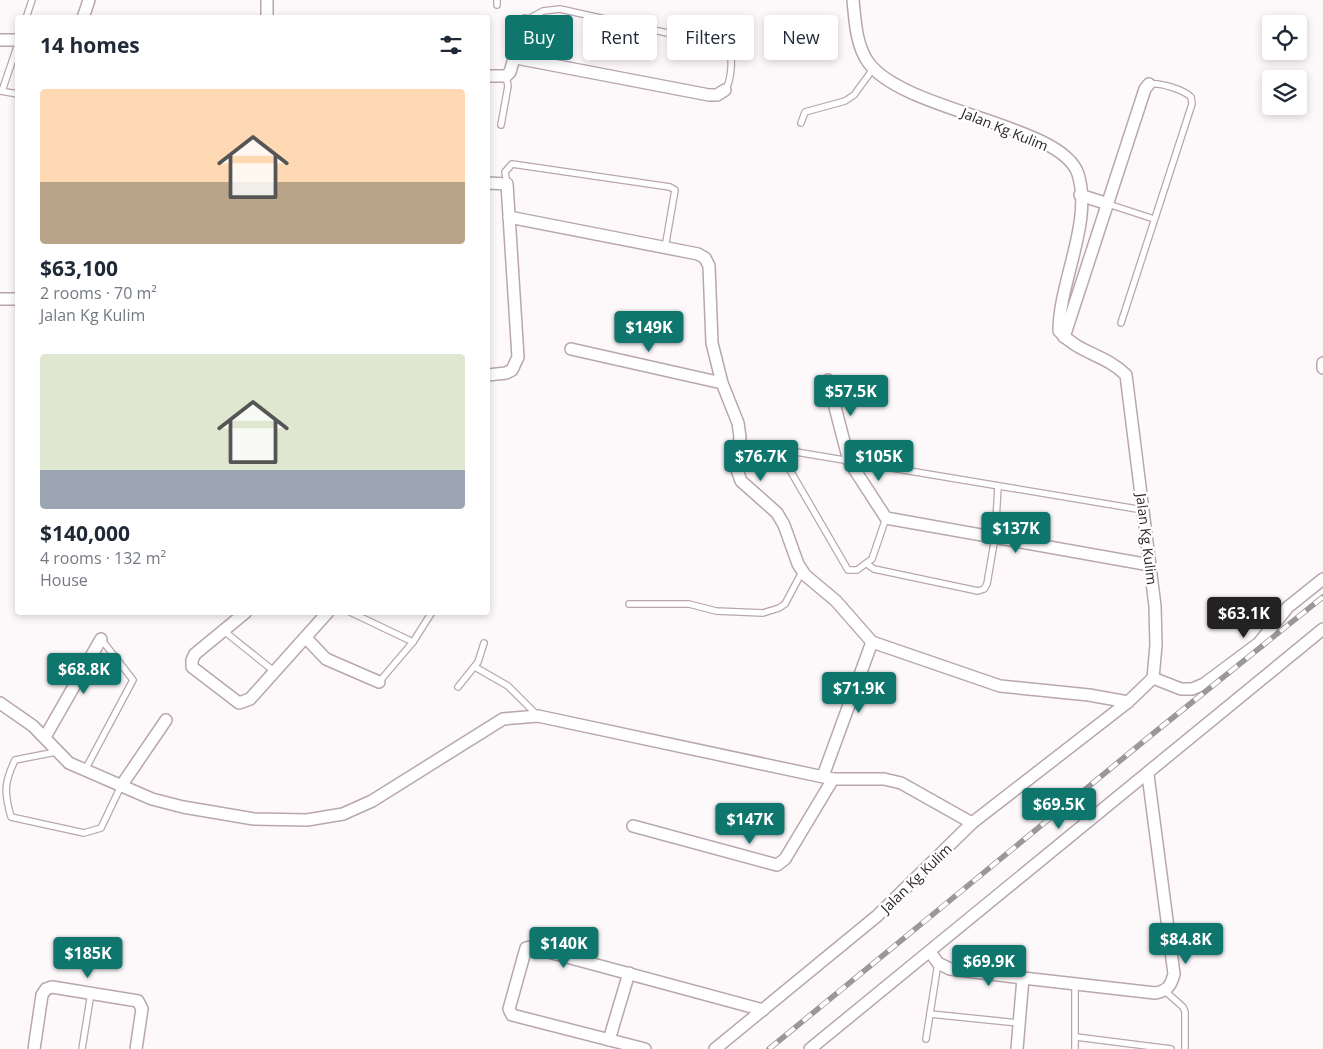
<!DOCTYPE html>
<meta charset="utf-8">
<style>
body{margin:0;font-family:"Open Sans",sans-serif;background:#f6f6f7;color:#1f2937;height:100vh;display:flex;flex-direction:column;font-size:19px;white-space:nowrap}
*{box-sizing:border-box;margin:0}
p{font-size:16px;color:#747a83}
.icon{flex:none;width:28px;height:28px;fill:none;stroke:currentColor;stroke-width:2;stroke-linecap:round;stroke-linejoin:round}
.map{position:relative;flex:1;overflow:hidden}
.sheet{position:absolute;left:15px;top:15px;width:475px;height:600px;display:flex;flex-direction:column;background:#fff;border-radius:5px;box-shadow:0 2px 8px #0003}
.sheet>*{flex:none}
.guide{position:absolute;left:505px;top:15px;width:475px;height:45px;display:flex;gap:10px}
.tools{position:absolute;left:1262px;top:15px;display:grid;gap:10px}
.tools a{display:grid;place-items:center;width:45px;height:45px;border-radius:5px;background:#fff;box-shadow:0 2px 8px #0003;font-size:25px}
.price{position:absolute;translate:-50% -42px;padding:0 11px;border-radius:5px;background:#0f766e;color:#fff;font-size:16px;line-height:32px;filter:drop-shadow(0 1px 2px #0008)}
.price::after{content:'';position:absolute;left:50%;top:30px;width:15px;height:11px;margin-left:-8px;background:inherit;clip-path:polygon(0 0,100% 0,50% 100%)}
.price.active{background:#222;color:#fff}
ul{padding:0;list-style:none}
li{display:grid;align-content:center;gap:10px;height:265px;padding:0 25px}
li span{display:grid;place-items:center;height:155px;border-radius:5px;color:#555}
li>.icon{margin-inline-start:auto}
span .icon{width:90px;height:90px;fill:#fffc;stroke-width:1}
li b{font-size:21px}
h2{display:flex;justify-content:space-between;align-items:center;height:60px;padding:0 25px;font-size:21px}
.pill{padding:0 18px;border-radius:5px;background:#fff;box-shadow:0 2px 8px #0003;font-size:18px;line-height:45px}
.pill.active{background:#0f766e;color:#fff}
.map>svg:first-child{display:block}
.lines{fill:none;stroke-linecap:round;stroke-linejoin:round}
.service-casing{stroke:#b9a6af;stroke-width:8}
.minor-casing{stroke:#b9a6af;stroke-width:14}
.service{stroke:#fff;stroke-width:5.5}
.minor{stroke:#fff;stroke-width:11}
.rail-casing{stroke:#9b9698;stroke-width:5.5}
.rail{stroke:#fff;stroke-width:4;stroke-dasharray:11;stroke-linecap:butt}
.labels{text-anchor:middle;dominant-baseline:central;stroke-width:4.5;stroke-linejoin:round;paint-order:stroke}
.street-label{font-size:14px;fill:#2a2326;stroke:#fff}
</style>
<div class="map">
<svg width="1323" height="1049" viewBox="0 0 1323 1049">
<rect width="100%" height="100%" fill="#fdf9fb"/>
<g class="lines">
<defs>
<g id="service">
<polyline points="497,0 497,5"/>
<polyline points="26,18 32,0"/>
<path d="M525,21L543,11L560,9L721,45C725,48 729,50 730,54C733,63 730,84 725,90"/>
<polyline points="0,91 18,94"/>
<polyline points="2,91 18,44"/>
<polyline points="801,123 805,112 845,101 854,95 873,69"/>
<polyline points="501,125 508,86 506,76"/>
<polyline points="507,184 505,172 512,164 670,187 675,190 665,248"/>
<polyline points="1108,204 1154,219"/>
<path d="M1121,323L1192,104L1191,97C1184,90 1160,82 1149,84"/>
<polyline points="886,518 872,559 857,570 848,570 787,465 788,455 796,452 1143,510"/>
<polyline points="867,564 874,569 978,591 984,589 987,584 995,537 998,487"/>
<polyline points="629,604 689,604 716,611 763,613 779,608 785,604 802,572"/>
<polyline points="350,612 413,642"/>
<polyline points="224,631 275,672"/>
<polyline points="475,667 508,686 538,716"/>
<polyline points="379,682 413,642 432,612"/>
<polyline points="458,687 478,662 484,643"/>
<path d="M56,752L15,760C4,783 4,792 11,817L84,833L101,828L121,786"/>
<polyline points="85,770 133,680 101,639"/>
<polyline points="1075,984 1075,1049"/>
<polyline points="1165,991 1183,1007 1185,1012 1185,1049"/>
<polyline points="930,1014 1019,1023"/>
<polyline points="1076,1037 1171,1049"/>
<polyline points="926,1039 938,963"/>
<polyline points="82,1049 91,993"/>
</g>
<g id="minor">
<polyline points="83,18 89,0"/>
<polyline points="267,18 267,0"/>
<polyline points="0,40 18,40"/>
<polyline points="516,58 709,95 717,95 725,90"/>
<polyline points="488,76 506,76 510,72 525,21"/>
<polyline points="488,183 507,184 518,357 512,370 506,373 488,375"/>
<polyline points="1080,195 1108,204"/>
<polyline points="509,217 698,254 705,258 709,266 712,343 722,383 738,423 740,437 736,467 741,481 777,513 784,525 798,564 805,575 836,601 872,642 1000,686 1089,695 1128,702"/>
<polyline points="0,299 18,299"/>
<polyline points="1064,337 1145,89 1149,84"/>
<polyline points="571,349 722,383"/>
<polyline points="1323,363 1323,368"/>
<polyline points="828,380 849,461 886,518 1150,565"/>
<polyline points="246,612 195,654 192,660 192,667 239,703 250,699 328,612"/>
<polyline points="306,638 326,659 379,682"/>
<polyline points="1153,678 1181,689 1192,689 1204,684 1259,643 1288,607 1323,579"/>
<polyline points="0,703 33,726 69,763 152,799 183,807 254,819 307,820 343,814 372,801 503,719 538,716 833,779 884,779 901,783 972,823"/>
<polyline points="45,737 101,639"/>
<polyline points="823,776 872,642"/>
<polyline points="121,786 166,720"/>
<polyline points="633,826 777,865 785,859 833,779"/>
<polyline points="930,952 938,963 950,969 1023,978 1017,1049"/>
<path d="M1023,978L1155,993C1167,991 1171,986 1174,974L1148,775"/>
<polyline points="609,1040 629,973"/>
<polyline points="34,1049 42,995 46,989 52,987 138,1001 142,1009 136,1049"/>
<polyline points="645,1049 512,1015 509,1009 526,948 530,947 763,1010"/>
<path d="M715,1049L877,916L972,823L1128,702L1153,678L1156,645L1155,606L1126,375C1105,354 1079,354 1059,331C1059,282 1093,222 1078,174C1062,124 903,112 868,62C856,45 855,20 853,0"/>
<polyline points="810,1049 1323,629"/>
</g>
</defs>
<!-- service casing -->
<use href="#service" class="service-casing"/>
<!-- minor casing -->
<use href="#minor" class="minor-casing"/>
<!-- service -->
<use href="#service" class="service"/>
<!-- minor -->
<use href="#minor" class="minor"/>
<defs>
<polyline id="rail" points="769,1049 1155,732 1323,597"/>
</defs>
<!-- rail casing -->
<use href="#rail" class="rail-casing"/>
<!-- rail -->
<use href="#rail" class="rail"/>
</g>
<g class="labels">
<!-- street labels -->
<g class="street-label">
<text transform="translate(1005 129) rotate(22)">Jalan Kg Kulim</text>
<text transform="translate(1147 539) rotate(83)">Jalan Kg Kulim</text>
<text transform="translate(916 878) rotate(-44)">Jalan Kg Kulim</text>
</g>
</g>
</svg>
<div class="tools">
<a><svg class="icon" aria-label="locate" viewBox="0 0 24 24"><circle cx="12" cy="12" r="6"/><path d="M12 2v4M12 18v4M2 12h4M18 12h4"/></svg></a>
<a><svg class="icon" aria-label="layers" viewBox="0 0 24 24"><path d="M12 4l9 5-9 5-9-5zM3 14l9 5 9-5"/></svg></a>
</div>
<b class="price" style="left:649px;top:353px">$149K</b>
<b class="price" style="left:851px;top:417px">$57.5K</b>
<b class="price" style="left:761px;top:482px">$76.7K</b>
<b class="price" style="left:879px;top:482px">$105K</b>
<b class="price" style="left:1016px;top:554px">$137K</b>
<b class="price active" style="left:1244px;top:639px">$63.1K</b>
<b class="price" style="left:84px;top:695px">$68.8K</b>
<b class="price" style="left:859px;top:714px">$71.9K</b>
<b class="price" style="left:1059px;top:830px">$69.5K</b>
<b class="price" style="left:750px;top:845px">$147K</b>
<b class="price" style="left:1186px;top:965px">$84.8K</b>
<b class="price" style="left:564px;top:969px">$140K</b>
<b class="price" style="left:88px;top:979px">$185K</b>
<b class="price" style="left:989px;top:987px">$69.9K</b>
<div class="guide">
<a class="pill active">Buy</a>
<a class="pill">Rent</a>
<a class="pill">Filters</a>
<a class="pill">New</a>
</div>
<section class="sheet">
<h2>14 homes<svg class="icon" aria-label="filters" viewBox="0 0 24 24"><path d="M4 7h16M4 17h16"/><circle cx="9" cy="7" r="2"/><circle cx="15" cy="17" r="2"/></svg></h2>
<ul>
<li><span style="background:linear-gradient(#ffd9b3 60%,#b9a48a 0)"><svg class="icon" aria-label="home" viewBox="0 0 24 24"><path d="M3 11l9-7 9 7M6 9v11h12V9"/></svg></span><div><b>$63,100</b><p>2 rooms · 70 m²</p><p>Jalan Kg Kulim</p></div></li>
<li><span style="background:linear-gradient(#dfe7d0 75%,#9aa5b1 0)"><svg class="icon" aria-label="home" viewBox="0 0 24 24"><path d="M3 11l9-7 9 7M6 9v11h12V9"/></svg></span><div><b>$140,000</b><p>4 rooms · 132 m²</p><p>House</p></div></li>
</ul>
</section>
</div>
